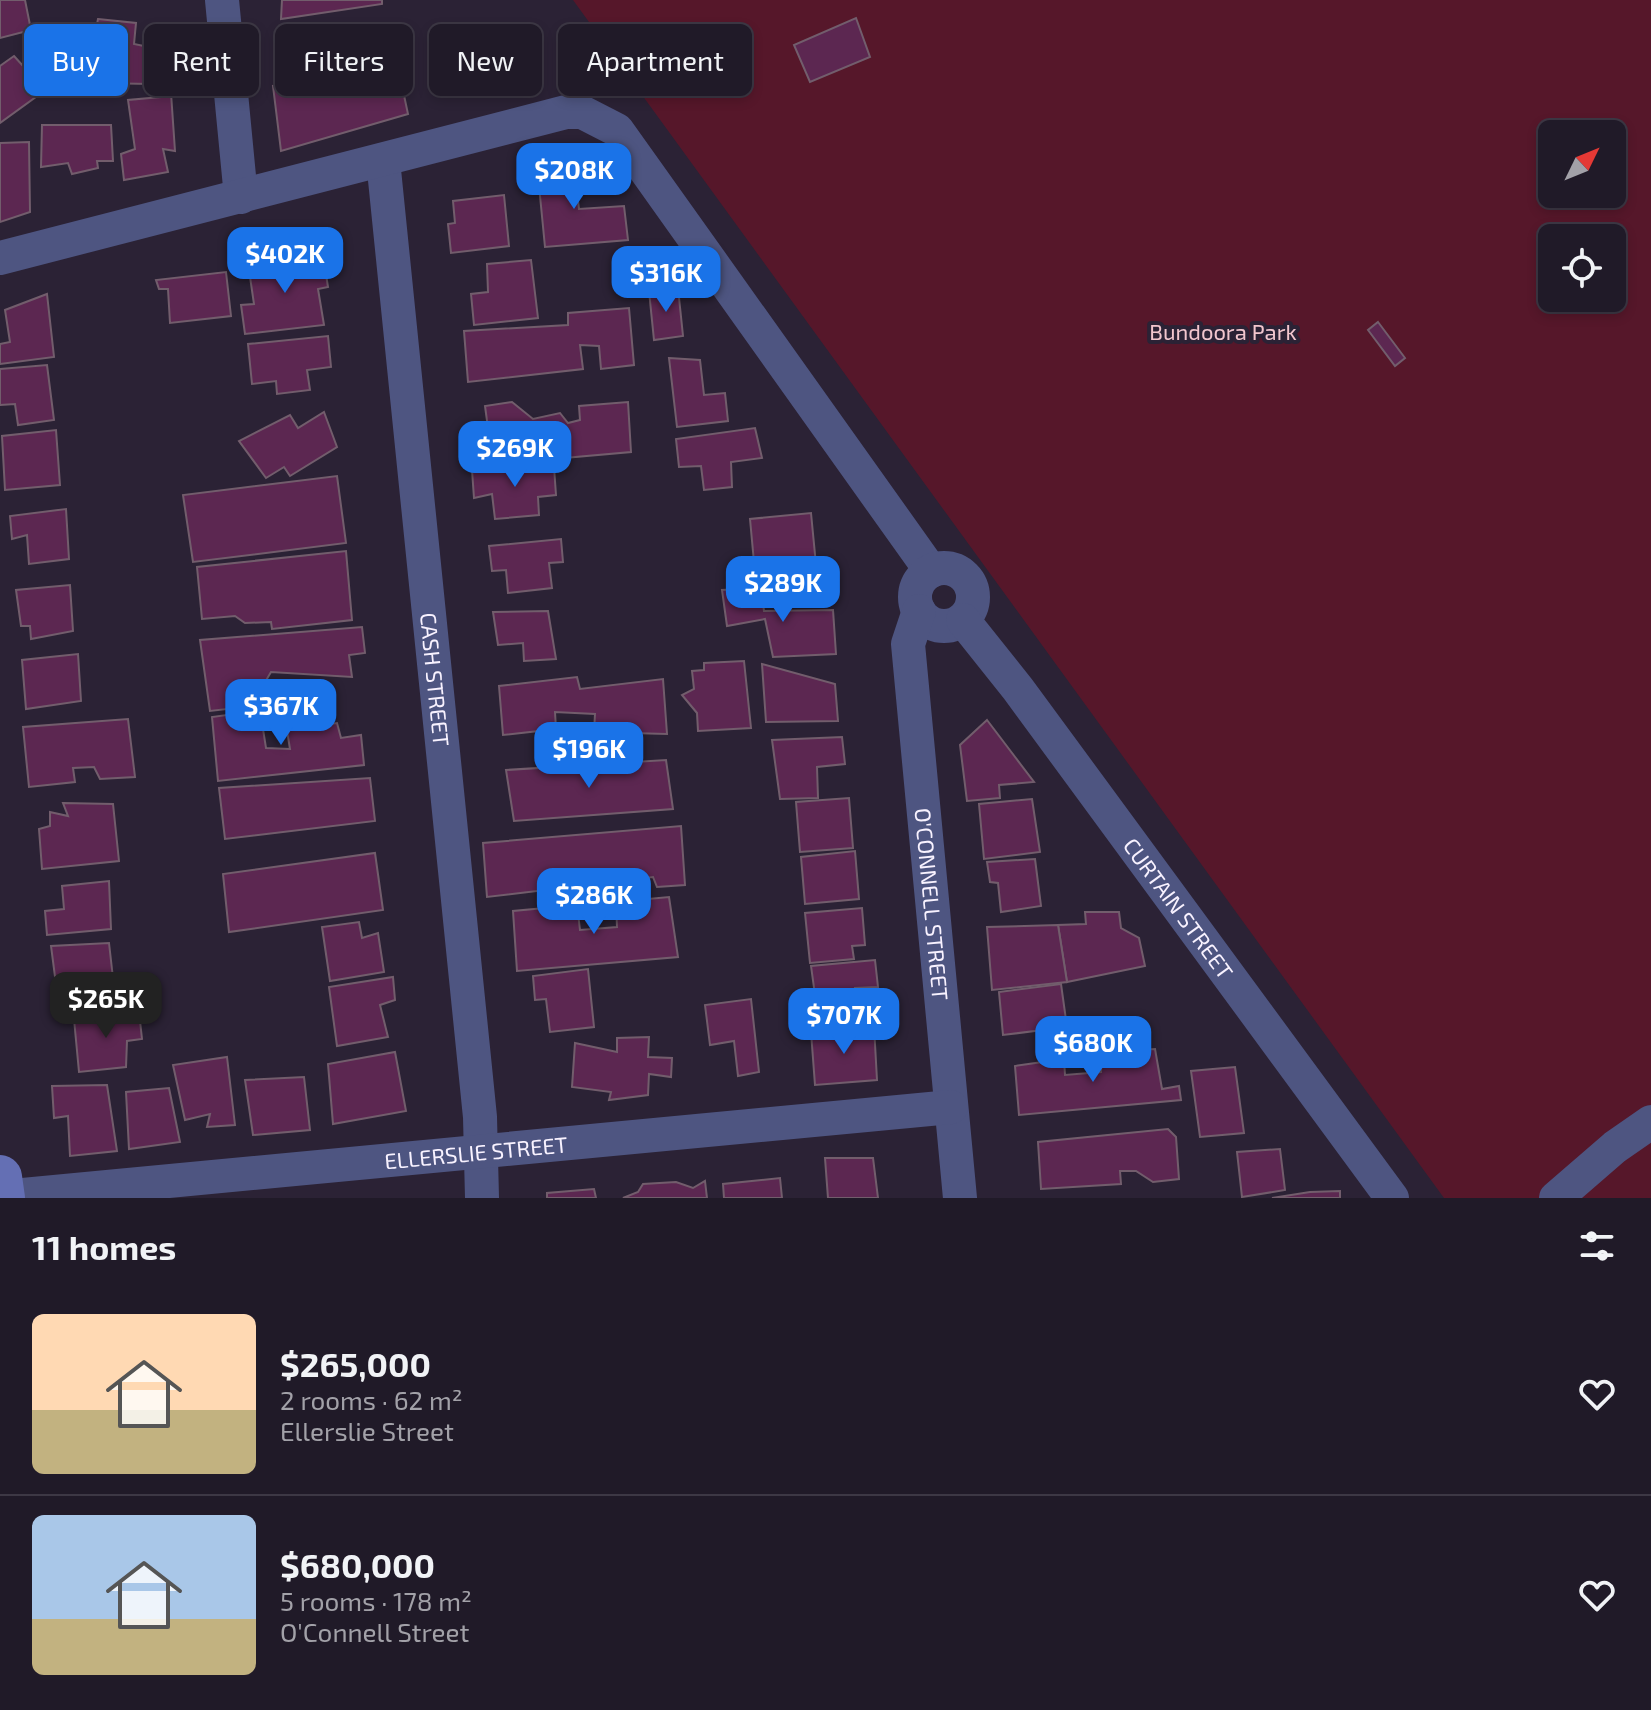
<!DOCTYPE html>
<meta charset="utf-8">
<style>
body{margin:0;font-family:"Exo 2",sans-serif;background:#2d2734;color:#f1f3f6;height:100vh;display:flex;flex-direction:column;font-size:30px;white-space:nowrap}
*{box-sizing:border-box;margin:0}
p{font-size:26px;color:#a2a1a8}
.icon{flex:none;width:44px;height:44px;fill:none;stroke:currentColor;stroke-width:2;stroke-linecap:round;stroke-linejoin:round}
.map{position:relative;height:1198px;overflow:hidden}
.sheet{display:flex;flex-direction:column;background:#201a28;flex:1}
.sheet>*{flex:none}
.top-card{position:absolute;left:24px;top:24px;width:800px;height:72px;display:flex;gap:16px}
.needle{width:52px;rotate:47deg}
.controls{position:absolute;left:1538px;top:120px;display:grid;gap:16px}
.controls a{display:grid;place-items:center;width:88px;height:88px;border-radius:12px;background:#201a28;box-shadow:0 4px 12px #0003,0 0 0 2px #3d3845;font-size:40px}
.price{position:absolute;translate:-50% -68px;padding:0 18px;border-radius:16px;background:#1a73e8;color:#fff;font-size:26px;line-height:52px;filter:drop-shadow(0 2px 4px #0008)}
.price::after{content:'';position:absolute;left:50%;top:48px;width:24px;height:18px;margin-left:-12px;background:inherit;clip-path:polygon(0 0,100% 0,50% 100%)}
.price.active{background:#222;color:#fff}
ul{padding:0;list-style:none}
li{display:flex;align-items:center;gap:24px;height:200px;padding:0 32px}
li+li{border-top:2px solid #3d3845}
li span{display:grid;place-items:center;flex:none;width:224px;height:160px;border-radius:12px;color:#555}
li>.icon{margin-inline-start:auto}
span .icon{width:96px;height:96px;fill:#fffc;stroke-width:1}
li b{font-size:34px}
h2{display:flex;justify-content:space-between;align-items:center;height:96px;padding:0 32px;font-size:34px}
.tag{padding:0 28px;border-radius:12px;background:#201a28;box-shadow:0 4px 12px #0003,0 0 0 2px #3d3845;font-size:28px;line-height:72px}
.tag.active{background:#1a73e8;color:#fff}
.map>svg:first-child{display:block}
.green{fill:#56172a;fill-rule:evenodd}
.building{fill:#5c2751;stroke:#725d6c;stroke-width:2}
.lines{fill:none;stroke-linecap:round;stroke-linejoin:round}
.street{stroke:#4e5581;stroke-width:34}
.secondary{stroke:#646fb4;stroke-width:44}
.labels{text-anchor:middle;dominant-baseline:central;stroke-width:8;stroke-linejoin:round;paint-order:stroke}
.park-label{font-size:22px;fill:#f2c6ce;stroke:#2b2235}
.street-label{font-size:22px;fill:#f8f2ff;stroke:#2b2235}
</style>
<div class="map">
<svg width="1651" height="1198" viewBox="0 0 1651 1198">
<rect width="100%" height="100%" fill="#2b2235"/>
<!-- green -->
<path class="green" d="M573,0H1651V1198H1444ZM1552,134H1612V194H1552ZM1552,238H1612V298H1552Z"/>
<!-- building -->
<g class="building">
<polygon points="0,0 25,0 31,30 0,38"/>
<polygon points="282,0 382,0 382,4 281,19"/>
<polygon points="856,18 870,57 810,82 794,45"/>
<polygon points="98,19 136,23 134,44 168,51 150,84 101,83 110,43 95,34"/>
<polygon points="354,24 379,35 382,61 281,72 278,44 306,38 306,25"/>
<polygon points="14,56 33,77 50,63 62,78 0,123 0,66"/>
<polygon points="399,72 408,114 281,151 273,86"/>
<polygon points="171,93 175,151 163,149 168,172 124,180 121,154 135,149 128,100 161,97"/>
<polygon points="42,125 111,125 113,161 97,161 98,168 72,174 68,163 41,167"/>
<polygon points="29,142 30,212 0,222 0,143"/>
<polygon points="573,161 579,209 624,206 628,240 545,247 537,165"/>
<polygon points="504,195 509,246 451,253 448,224 455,223 453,201"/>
<polygon points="273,253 274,265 323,256 328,287 318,289 324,325 245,334 241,305 254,304 249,270 257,268 257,256"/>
<polygon points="531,260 538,318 474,325 471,294 488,292 487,264"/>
<polygon points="226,272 231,316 170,323 168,289 159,289 156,280"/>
<polygon points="678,288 683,336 654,340 649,291"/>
<polygon points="47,294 54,357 0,364 0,344 10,342 5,310"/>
<polygon points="629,308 634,365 601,369 599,346 580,345 583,369 468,382 464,331 568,325 568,313"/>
<polygon points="1378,322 1405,358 1395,366 1368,330"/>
<polygon points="328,336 331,367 307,370 310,390 277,394 276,381 252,384 248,344"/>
<polygon points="669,358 700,360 704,395 725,393 728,421 677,427"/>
<polygon points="47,365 54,420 18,425 15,404 0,405 0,369"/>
<polygon points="512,402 533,419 560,413 568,423 580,420 579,406 628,402 631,452 475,466 476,430 488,428 485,406"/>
<polygon points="324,412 337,447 290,476 284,467 266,478 239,441 290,415 298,428"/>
<polygon points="755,428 762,458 731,462 732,487 704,490 701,466 679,467 676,439"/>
<polygon points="56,430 60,485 5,490 2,436"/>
<polygon points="554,467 556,495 538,497 539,515 495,519 492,494 474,498 472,470"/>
<polygon points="337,476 346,543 193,562 183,495"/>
<polygon points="66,509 69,559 29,564 27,535 12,539 10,516"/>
<polygon points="811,513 816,565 755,573 750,519"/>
<polygon points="561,539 563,562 549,563 552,588 508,593 506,570 492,571 489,546"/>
<polygon points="346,551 352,620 272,629 271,622 245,623 235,616 202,619 197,567"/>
<polygon points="70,585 73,631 31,639 30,626 21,626 16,590"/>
<polygon points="761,588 764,611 833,610 836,654 773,657 765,619 727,626 722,590"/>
<polygon points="548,611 556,659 524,661 523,643 498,645 493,612"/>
<polygon points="362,627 365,653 349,655 352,677 271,672 261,689 263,705 210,711 200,640"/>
<polygon points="78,654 81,701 26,709 22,660"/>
<polygon points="744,661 751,728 698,731 697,713 682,695 694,689 692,671 704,670 704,663"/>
<polygon points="762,664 835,684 838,721 766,722"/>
<polygon points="577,677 580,689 663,679 667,734 594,732 595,714 555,712 556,729 503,735 499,686"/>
<polygon points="311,706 316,726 337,723 341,738 361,735 364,765 218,781 212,717 241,713 263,729 266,748 290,749 284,712"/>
<polygon points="128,719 135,777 100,779 94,767 73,768 75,782 29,787 23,727"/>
<polygon points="987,720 1034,782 999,785 1000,798 967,801 960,745"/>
<polygon points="842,737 845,764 817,767 818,798 780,799 772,740"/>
<polygon points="666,760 673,809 514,821 506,770"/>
<polygon points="370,778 375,821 225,839 219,788"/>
<polygon points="849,798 853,848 800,852 796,802"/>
<polygon points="1032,799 1040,852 984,859 979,804"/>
<polygon points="63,803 113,804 119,861 42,869 39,829 50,826 50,812 68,816"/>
<polygon points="681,826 685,885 657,887 653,877 487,897 483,843"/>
<polygon points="855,851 859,899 805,904 801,857"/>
<polygon points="375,853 383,910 229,932 223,874"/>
<polygon points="1035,859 1041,906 1001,912 998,883 990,882 987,862"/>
<polygon points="109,881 111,929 47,935 45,911 64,909 62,886"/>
<polygon points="669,897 678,957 517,971 513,911 577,905 580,930 617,927 616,902"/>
<polygon points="862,908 865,945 852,946 854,959 810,963 805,913"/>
<polygon points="1085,912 1119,912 1121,928 1139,938 1145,966 1067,982 1058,925 1086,924"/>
<polygon points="359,922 362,938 378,933 384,972 330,981 322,927"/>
<polygon points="1058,925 1067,982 992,990 987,927"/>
<polygon points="109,943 114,987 57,992 51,946"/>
<polygon points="875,960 878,987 855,988 857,1021 819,1024 811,966"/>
<polygon points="588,969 594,1027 550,1032 546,999 535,1000 533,976"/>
<polygon points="393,977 395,1000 380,1005 388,1037 337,1046 329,987"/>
<polygon points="1061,984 1067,1027 1003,1035 999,992"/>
<polygon points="751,999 759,1072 738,1076 734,1041 710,1045 705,1005"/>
<polygon points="139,1012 142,1039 127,1041 126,1067 79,1072 74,1019"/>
<polygon points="874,1026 877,1080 815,1085 811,1032"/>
<polygon points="649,1037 648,1057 672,1058 671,1077 649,1074 648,1095 609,1100 611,1092 572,1087 575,1043 617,1052 617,1038"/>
<polygon points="1155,1049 1162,1089 1179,1086 1181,1100 1019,1115 1015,1066 1064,1059 1065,1075 1101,1072 1102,1052"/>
<polygon points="395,1052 406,1111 333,1124 328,1064"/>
<polygon points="227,1057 235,1125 207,1127 210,1114 185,1120 173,1065"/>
<polygon points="1235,1067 1244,1133 1200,1137 1191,1071"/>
<polygon points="304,1077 310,1130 253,1135 245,1080"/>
<polygon points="107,1085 117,1151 70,1156 68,1116 54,1118 52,1086"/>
<polygon points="169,1088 180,1142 129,1149 126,1092"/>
<polygon points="1168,1129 1176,1137 1179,1179 1153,1182 1136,1171 1120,1171 1121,1184 1041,1189 1038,1142"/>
<polygon points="1280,1149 1285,1190 1242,1197 1237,1152"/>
<polygon points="825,1158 873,1158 878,1198 828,1198"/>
<polygon points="780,1178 782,1198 724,1198 723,1184"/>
<polygon points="705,1181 707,1198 623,1198 638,1192 643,1184 676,1182 693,1188"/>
<polygon points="594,1189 596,1198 547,1198 547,1193"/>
<polygon points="1340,1191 1340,1198 1272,1198 1310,1192"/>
</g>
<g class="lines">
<!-- street -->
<g class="street">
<polyline points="222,0 241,197"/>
<path id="s1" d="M383,160L480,1117L482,1198"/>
<polyline points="0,258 566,112 582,112 617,130 931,571"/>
<circle cx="944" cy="597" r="29"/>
<path id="s2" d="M919,611L908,644L960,1198"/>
<path id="s3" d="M963,620L1018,689L1392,1198"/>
<path id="s4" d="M0,1197L951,1107"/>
<polyline points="1556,1198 1615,1147 1651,1122"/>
</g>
<!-- secondary -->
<polyline class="secondary" points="0,1177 3,1198"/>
</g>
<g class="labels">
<!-- park labels -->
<g class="park-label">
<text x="1223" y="331">Bundoora Park</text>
</g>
<!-- street labels -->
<g class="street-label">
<text stroke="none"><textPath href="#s1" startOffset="522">CASH STREET</textPath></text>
<text stroke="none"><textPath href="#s2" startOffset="296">O'CONNELL STREET</textPath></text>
<text stroke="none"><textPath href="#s3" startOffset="360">CURTAIN STREET</textPath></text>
<text stroke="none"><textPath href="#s4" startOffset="478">ELLERSLIE STREET</textPath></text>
</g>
</g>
</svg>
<div class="controls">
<a><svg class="needle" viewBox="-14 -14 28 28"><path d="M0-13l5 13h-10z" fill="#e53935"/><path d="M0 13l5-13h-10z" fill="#a2a1a8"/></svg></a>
<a><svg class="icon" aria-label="locate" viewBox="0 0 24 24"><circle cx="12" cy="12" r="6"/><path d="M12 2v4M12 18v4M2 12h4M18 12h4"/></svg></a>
</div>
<b class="price" style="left:574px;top:211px">$208K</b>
<b class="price" style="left:285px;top:295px">$402K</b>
<b class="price" style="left:666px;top:314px">$316K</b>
<b class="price" style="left:515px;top:489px">$269K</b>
<b class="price" style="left:783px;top:624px">$289K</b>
<b class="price" style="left:281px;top:747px">$367K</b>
<b class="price" style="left:589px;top:790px">$196K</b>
<b class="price" style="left:594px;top:936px">$286K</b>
<b class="price active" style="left:106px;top:1040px">$265K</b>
<b class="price" style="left:844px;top:1056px">$707K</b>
<b class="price" style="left:1093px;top:1084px">$680K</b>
<div class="top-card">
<a class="tag active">Buy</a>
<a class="tag">Rent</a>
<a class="tag">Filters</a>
<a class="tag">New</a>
<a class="tag">Apartment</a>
</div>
</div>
<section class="sheet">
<h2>11 homes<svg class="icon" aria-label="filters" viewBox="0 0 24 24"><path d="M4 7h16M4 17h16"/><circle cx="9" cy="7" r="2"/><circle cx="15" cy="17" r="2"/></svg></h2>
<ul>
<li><span style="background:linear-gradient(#ffd9b3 60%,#c2b280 0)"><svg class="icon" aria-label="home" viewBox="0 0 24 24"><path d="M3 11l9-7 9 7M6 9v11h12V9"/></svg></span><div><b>$265,000</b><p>2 rooms · 62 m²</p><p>Ellerslie Street</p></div><svg class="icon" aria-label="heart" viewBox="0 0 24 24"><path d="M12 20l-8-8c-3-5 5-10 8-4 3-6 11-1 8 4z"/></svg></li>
<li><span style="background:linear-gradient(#a9c7e8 65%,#c2b280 0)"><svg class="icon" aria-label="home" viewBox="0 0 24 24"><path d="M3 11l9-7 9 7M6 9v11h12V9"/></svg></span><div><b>$680,000</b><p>5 rooms · 178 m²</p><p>O'Connell Street</p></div><svg class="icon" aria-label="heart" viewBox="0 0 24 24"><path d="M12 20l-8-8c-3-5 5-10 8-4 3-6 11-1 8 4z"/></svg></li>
</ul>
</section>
